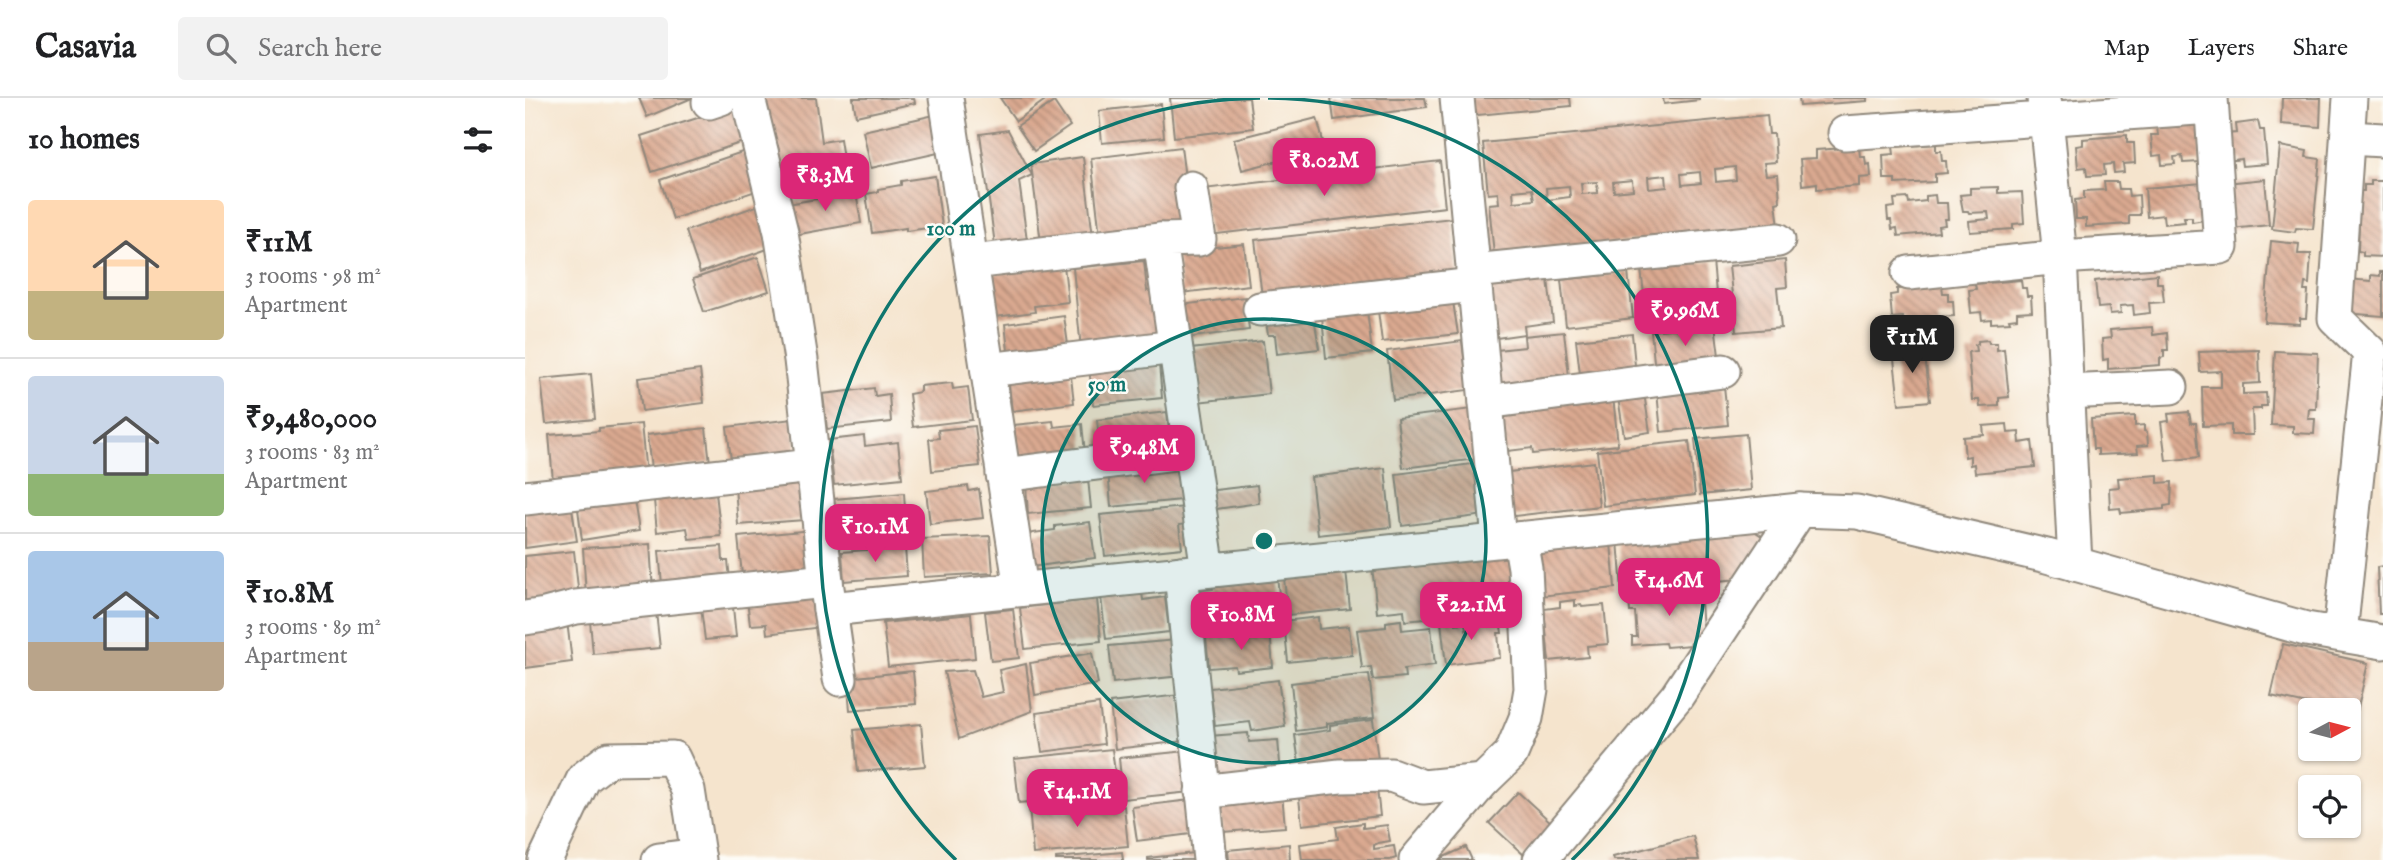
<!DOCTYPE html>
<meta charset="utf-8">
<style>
body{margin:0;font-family:"IM FELL English",serif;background:#f2f2f2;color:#202124;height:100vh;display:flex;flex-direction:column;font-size:26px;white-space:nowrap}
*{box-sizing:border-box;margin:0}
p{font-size:23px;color:#757577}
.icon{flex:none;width:38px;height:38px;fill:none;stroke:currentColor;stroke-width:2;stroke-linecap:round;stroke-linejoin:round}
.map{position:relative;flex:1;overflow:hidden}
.side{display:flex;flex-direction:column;background:#fff;width:525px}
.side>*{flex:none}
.needle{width:46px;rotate:83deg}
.controls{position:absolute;left:1773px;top:600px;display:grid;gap:14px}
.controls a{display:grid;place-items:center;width:63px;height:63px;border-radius:7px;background:#fff;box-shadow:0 2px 5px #0004;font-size:35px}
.price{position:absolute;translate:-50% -60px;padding:0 16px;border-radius:14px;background:#db2777;color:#fff;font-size:23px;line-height:46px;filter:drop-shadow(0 2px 4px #0008)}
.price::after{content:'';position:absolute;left:50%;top:42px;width:21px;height:16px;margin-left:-10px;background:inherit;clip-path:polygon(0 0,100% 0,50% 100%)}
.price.on{background:#222;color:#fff}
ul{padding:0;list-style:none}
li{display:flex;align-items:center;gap:21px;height:175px;padding:0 28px}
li+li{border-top:2px solid #e0e0e0}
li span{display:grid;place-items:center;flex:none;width:196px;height:140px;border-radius:7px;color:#555}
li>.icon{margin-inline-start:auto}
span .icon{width:84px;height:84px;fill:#fffc;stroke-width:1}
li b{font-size:30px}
h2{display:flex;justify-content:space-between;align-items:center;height:84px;padding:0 28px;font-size:30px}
header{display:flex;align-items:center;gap:42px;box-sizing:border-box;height:98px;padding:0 35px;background:#fff;border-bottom:2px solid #e0e0e0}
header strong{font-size:33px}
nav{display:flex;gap:38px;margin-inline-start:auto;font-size:24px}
.search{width:490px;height:63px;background:#f2f2f2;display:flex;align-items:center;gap:18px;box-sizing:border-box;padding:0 24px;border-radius:7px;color:#757577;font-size:26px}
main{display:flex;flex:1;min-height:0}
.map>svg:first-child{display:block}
.building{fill:url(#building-back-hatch);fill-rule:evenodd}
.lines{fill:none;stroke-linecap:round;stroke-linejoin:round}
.minor-casing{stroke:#90887c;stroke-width:37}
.minor{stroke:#fff;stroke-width:33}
.ring{fill:none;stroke:#0f766e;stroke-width:3.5}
.centre{fill:#0f766e;stroke:#fdfcf7;stroke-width:3.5}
.ring-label{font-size:21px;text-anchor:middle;font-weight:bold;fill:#0f766e;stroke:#fdfcf7;stroke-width:5;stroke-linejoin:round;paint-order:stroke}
</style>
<header>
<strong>Casavia</strong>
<div class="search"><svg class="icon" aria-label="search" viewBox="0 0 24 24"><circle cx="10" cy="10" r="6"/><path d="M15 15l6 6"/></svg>Search here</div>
<nav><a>Map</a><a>Layers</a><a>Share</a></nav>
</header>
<main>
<section class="side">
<h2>10 homes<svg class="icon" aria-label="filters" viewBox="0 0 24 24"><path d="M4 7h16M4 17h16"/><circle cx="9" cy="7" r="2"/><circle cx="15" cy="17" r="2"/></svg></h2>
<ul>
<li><span style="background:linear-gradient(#ffd9b3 65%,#c2b280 0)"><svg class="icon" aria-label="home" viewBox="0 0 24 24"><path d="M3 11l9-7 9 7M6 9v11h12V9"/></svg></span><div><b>₹11M</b><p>3 rooms · 98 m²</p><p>Apartment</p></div></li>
<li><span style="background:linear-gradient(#c9d6e8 70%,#8fb573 0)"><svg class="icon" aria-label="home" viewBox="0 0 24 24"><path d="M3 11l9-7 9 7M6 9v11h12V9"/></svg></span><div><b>₹9,480,000</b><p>3 rooms · 83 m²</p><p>Apartment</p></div></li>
<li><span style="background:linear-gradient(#a9c7e8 65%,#b9a48a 0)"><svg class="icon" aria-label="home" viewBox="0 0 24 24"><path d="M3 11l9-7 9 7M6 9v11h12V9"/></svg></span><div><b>₹10.8M</b><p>3 rooms · 89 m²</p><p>Apartment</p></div></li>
</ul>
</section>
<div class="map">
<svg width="1858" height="762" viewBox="0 0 1858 762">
<defs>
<pattern id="building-back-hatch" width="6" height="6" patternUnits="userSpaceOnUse" patternTransform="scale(1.75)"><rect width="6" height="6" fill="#daa990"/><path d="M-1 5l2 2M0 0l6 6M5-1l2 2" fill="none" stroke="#b18a76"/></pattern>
</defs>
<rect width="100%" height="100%" fill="#fdfcf7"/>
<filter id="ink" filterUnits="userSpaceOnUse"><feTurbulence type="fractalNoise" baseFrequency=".0143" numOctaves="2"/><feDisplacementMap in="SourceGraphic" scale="14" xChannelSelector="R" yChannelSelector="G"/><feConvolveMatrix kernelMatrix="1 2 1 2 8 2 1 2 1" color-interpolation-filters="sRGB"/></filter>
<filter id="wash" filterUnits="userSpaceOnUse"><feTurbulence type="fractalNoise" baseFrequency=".00686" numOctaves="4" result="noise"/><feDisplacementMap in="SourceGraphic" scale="28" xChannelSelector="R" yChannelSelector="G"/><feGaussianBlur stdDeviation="1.57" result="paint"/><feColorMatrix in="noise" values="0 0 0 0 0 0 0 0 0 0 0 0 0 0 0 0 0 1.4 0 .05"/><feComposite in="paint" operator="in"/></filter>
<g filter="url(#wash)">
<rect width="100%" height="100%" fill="#f5e4cd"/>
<g id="blocks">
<!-- building -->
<g class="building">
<polygon points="114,0 167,0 122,19"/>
<polygon points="234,0 291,0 297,44 315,41 321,81 260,90 253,48 241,50"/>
<polygon points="328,0 389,0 390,5 331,18"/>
<polygon points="475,0 523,0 491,23"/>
<polygon points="645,0 724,0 728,30 649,39"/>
<polygon points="806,0 900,0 902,9 809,22"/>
<polygon points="941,0 1045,0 1046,8 943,18"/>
<polygon points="1138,0 1174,0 1174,2 1139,6"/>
<polygon points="1274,0 1342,0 1342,3 1275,8"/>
<polygon points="1757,0 1796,0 1795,29 1756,26"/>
<polygon points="529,4 545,28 509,53 492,28"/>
<polygon points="636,6 639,39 577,45 574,13"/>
<polygon points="207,9 218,44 127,74 116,38"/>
<polygon points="414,16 422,53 346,70 338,33"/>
<path d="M1242,17L1244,36H1249L1251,64L1239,65L1241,77L1253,76L1255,104L1251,105L1254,128L969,157L964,106L974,105L973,95L963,96L958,45ZM1210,69L1211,82L1191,84L1190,71ZM1175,74L1176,85L1157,87L1156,76ZM1141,77L1142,89L1124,91L1123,79ZM1107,82L1108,92L1089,94L1088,84ZM1072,84L1073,95L1057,96L1056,85ZM1044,88L1045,99L1022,102L1021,90ZM1007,91L1009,102L989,104L988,93Z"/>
<polygon points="792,20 800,51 717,72 709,41"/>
<polygon points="1733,23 1735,32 1739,32 1742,66 1717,68 1716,61 1703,63 1700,36 1712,35 1711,26"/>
<polygon points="1677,25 1675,64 1658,65 1657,58 1649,59 1650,66 1637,67 1636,57 1628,58 1626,37 1633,37 1632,29"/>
<polygon points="483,32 507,77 494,83 502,142 470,147 455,36"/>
<polygon points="1602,37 1602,45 1609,45 1610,65 1598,66 1599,74 1589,75 1588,66 1579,67 1580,77 1562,78 1561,69 1553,70 1551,48 1558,47 1558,41"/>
<polygon points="1411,46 1411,53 1416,53 1417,63 1421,63 1422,75 1410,76 1410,84 1370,86 1370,81 1359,81 1358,57 1369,56 1368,49"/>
<polygon points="1755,48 1782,53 1781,59 1795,61 1788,131 1771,130 1770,134 1747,131"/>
<polygon points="656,49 666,127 575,138 566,60"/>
<polygon points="1334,49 1335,59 1340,59 1341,67 1345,66 1346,79 1334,80 1334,88 1292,91 1292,85 1277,87 1275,61 1291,60 1291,52"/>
<polygon points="220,53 234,92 148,121 135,82"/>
<polygon points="558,59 568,139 516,145 506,66"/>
<polygon points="915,63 920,109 684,137 678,91"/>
<polygon points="410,78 417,128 381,133 381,130 347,135 341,96 353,94 353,91 376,87 376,83"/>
<polygon points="1740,81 1744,127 1706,131 1701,85"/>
<polygon points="1846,83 1858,83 1858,159 1838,158 1838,154 1833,153 1835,93 1839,93 1839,87 1846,87"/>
<polygon points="1579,84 1593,84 1594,91 1603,91 1604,98 1614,97 1615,117 1604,117 1604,126 1561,129 1561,121 1551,121 1550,102 1559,101 1559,93 1580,92"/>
<polygon points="1677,85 1680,122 1667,124 1667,119 1659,119 1660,124 1639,126 1638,117 1622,119 1620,90"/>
<polygon points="1473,89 1473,95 1497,94 1499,125 1488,126 1488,131 1445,134 1444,123 1464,121 1463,114 1444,115 1443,113 1438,113 1435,97 1445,96 1445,90"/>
<polygon points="331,94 336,125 269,137 263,106"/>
<polygon points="1410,97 1411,105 1422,105 1423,121 1419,121 1420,127 1413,128 1414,134 1373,138 1372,130 1367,131 1366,122 1363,122 1362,110 1370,109 1369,101 1383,100 1384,105 1401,103 1401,98"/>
<polygon points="237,106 251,148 175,175 161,133"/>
<polygon points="927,120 933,177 737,198 730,142"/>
<polygon points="1746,143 1774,146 1773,156 1786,156 1784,186 1780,185 1779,193 1783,193 1781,220 1775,220 1775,226 1739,224"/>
<polygon points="719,146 724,187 656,195 651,153"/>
<polygon points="233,159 244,193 179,214 168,181"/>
<polygon points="1260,162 1262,189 1252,190 1256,230 1211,234 1204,168"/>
<polygon points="619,163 622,193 630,192 635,243 556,251 548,170"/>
<polygon points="1188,163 1192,206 1121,214 1116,171"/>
<polygon points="539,167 543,204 509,208 510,214 470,219 464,176"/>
<polygon points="1103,174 1108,220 1041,228 1036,182"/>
<polygon points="1855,174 1858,174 1858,218 1819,215 1821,181 1846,183 1846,177 1855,178"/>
<polygon points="1632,176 1632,185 1637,185 1639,204 1624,205 1625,215 1609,217 1608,207 1595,208 1596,215 1585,216 1584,209 1573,210 1570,183"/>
<polygon points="1023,181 1028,224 999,228 1000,236 964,241 958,188"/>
<polygon points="1496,182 1497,190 1501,190 1502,198 1506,198 1507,213 1492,214 1492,220 1484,221 1485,224 1466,225 1466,221 1457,222 1456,214 1446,215 1444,192 1451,191 1450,186"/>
<polygon points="1417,188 1418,195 1423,195 1423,203 1428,203 1429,218 1413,219 1414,228 1406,228 1407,236 1388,237 1387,226 1379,227 1378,219 1367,220 1365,197 1372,196 1372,191"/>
<polygon points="927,197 933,236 857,244 852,205"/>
<polygon points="720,199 724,232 660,240 655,207"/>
<polygon points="841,203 847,255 801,260 796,208"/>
<polygon points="788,211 794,251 752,256 750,237 743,237 740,217"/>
<polygon points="539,218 544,254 484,261 480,226"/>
<polygon points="1190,226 1195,266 1130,274 1126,233"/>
<polygon points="1627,229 1628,237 1642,235 1643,252 1639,252 1639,259 1635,260 1635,267 1583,271 1583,261 1578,262 1577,241 1586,240 1585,232"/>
<polygon points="1039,234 1045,287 966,295 962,253 1000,249 999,238"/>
<polygon points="1107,236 1111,278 1056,284 1051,242"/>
<polygon points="1463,242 1464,245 1472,245 1472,252 1479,251 1484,299 1474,300 1474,308 1455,309 1454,302 1447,302 1443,254 1451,253 1450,247 1453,246 1453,243"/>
<polygon points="738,243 744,296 672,304 666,251"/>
<polygon points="937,243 943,292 868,302 862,253"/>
<polygon points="1399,248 1405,303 1374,306 1368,252"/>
<polygon points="1734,252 1735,285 1718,286 1718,296 1741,295 1742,308 1736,308 1736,311 1727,311 1728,337 1706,337 1706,327 1678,328 1677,289 1696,289 1696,273 1675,274 1674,254"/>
<polygon points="1750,253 1793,255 1791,311 1784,311 1783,321 1790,321 1789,336 1768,335 1768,328 1746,327"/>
<polygon points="634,266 637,300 568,307 564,269"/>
<polygon points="545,270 549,305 487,313 483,277"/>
<polygon points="175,272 179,305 117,313 113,280"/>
<polygon points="66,276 70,321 21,326 16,281"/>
<polygon points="427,285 428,291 443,289 447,322 388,329 384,296 395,294 395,288"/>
<polygon points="1199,288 1203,327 1136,334 1132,294"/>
<polygon points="349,290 350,298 364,296 366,324 302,331 298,296"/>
<polygon points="1119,295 1125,334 1099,338 1093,299"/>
<polygon points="1088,298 1093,347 1008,356 1007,350 975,354 970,311"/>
<polygon points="947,311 953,361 878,370 872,320"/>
<polygon points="642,314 644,334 639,334 640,343 575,353 572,322"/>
<polygon points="1664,314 1666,325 1671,325 1674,359 1641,363 1636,324 1644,323 1643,316"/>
<polygon points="1610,318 1610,328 1619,327 1619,333 1622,334 1623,347 1612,348 1613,355 1573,357 1573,351 1568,351 1566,321"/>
<polygon points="267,321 271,354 206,362 202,329"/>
<polygon points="528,323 529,329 557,326 560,355 493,367 489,327"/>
<polygon points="116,326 121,376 28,383 24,337 74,333 74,330"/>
<polygon points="1482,326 1483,335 1494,334 1495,345 1507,343 1510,369 1450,375 1449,366 1445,367 1445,358 1440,359 1438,339 1459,337 1458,328"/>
<polygon points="450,328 455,368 407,373 404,341 414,340 413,332"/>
<polygon points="181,330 185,365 126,371 122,337"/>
<polygon points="1221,336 1226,392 1175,397 1170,341"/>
<polygon points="339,338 340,348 373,344 377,380 309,387 304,342"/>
<polygon points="1164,343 1170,397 1078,408 1072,353"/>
<polygon points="1069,364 1074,408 981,419 976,375"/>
<polygon points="954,365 960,417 877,428 871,376"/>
<polygon points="652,366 656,402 586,409 583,372"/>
<polygon points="860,370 866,429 793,437 786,379"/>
<polygon points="1633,377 1633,385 1647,384 1646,407 1639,408 1639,411 1596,415 1595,410 1585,411 1584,390 1594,389 1593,380"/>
<polygon points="563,381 566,410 503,416 501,387"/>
<polygon points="276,383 279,422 213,427 210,389"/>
<polygon points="732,387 734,405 684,412 682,393"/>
<polygon points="443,388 444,393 454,391 458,420 405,426 401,393"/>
<polygon points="191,395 196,438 164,441 162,430 132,434 129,402"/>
<polygon points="379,395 382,442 312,447 309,401"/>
<polygon points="109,402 114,433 57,442 53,411"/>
<polygon points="46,404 52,443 0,450 0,410"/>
<polygon points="660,409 662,426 654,427 657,450 580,458 575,417"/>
<polygon points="565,424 570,460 506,469 501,436 530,432 530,428"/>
<polygon points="287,432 290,471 217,477 213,439"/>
<polygon points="1229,433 1240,440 1215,481 1097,491 1093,443"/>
<polygon points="465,438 468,475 399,479 397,441"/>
<polygon points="1086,445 1090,490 1015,498 1010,448"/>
<polygon points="125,446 128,493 61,498 58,450"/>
<polygon points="197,448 198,463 203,463 205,481 137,486 134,453"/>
<polygon points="380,449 382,478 319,483 317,454"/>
<polygon points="49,453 54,499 0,505 0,458"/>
<polygon points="990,455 995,512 880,523 879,512 852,515 847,468"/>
<polygon points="1858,468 1858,516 1854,516 1852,469"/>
<polygon points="821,473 825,511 763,517 759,480"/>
<polygon points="752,478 757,523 713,528 712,518 676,522 673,493 688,491 687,485"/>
<polygon points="292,488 297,529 242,536 241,526 225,527 222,501"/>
<polygon points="1175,490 1179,546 1141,549 1140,545 1107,547 1107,539 1112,539 1110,514 1105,514 1104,502 1121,501 1120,494"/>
<polygon points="617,495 618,502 640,499 644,534 581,541 576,499"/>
<polygon points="207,499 211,539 180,542 175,502"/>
<polygon points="572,501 576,543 500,551 495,510"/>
<polygon points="1050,502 1050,508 1056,507 1057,509 1079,507 1083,546 1062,548 1063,559 1024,563 1019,511 1035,509 1035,504"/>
<polygon points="130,505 135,550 68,556 64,512"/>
<polygon points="488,511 494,560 466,563 460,514"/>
<polygon points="446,516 450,560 363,569 358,525"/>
<polygon points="793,519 794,531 824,528 827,557 763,564 759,523"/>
<polygon points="876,522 877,532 906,529 910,567 879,571 880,579 848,582 846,569 837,570 832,532 861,529 861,524"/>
<polygon points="931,522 931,526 940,525 941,532 952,530 952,524 975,522 977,535 973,535 975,560 921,567 916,524"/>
<polygon points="42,523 47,564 0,570 0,527"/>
<polygon points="745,534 748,569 711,573 710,568 684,570 681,540"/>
<polygon points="652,542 656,578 588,585 584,548"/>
<polygon points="1758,546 1843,565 1831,618 1824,616 1824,612 1809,612 1746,598"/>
<polygon points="567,555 573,586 510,597 505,565"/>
<polygon points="501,566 507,613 434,641 419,574 448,572 456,599 478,594 474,572"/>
<polygon points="388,573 391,606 325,612 322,580"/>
<polygon points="844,576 849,620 802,625 802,629 771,633 766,585"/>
<polygon points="753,582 760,628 727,633 725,624 690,628 685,590"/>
<polygon points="655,597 660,643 590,651 585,605"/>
<polygon points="574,606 579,646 517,654 511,615"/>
<polygon points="848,622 853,662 775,673 770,637 805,632 805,627"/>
<polygon points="396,626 400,668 333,674 329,632"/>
<polygon points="723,635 724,644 753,642 756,677 688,683 684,638"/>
<polygon points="587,651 593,698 538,704 537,701 494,705 489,661"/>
<polygon points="661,653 665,694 598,701 594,660"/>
<polygon points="851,682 855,718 777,727 773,691"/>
<polygon points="993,694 1028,726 999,757 964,725"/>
<polygon points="757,695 760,729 698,734 696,706"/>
<polygon points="674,701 673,735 612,743 607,709"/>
<polygon points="530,706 530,714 599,708 603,748 508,756 504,708"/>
<polygon points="838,725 838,730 862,727 865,743 853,745 849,747 849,751 869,748 871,760 865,762 777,762 775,746 813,741 811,729"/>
<polygon points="1168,738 1174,762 1089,762 1088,759"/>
<polygon points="764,746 765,762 704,762 703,752"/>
<polygon points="941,749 947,762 912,762"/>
<polygon points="597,754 598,762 531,762 531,760"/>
<polygon points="669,755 670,762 623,762 623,760"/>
</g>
</g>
</g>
<g filter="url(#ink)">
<use href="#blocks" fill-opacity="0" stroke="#90887c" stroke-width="2"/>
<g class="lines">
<defs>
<g id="minor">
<polyline points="223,0 256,134 276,262 301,483 315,581"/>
<polyline points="421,0 496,491"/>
<polyline points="932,0 974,442"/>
<polyline points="1519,0 1535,159 1550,466"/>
<polyline points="184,4 196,0"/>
<polyline points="1320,35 1686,9"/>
<polyline points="1823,40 1858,42"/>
<polyline points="666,90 674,141 635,142 683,472"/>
<polyline points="447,164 635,142"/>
<polyline points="948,173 1253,142"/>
<polyline points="1384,175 1535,159 1696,149 1686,0"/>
<polyline points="735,211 949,187"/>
<polyline points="463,272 650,249"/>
<polyline points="1541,294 1646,289"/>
<polyline points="961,304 1198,273"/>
<polyline points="478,377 666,353"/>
<polyline points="0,400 287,368"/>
<polyline points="656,475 685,762"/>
<polyline points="305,511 1275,412"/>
<polyline points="0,520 20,517 51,509 301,483"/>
<polyline points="1815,536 1845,254 1810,220 1825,0"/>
<polyline points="677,694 815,678 866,677 898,689 958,683 986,656 1001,620 1006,591 1000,470 995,441"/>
<polyline points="20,762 59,680 84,661 148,660 163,692 173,757"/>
<polyline points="134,762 173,757 174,762"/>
<polyline points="891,762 958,683"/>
<polyline points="1015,762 1152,598 1275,412 1332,414 1522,458 1781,531 1858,544"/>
</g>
</defs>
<!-- minor casing -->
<use href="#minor" class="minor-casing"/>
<!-- minor -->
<use href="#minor" class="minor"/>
</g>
</g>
<!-- distance rings -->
<circle cx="739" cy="443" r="222" fill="#0f766e" fill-opacity=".12"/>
<g class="ring">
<circle cx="739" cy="443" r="222"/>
<path d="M431 762A443 443 0 0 1 735 0M743 0A443 443 0 0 1 1047 762"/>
</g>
<circle cx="739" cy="443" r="10" class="centre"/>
<g class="ring-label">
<text x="426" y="137">100 m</text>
<text x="582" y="293">50 m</text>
</g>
</svg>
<div class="controls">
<a><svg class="needle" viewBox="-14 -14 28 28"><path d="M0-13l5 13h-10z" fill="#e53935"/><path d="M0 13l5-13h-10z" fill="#757577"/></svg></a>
<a><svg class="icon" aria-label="locate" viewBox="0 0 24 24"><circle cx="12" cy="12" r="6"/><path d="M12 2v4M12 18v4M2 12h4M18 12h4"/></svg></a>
</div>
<b class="price" style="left:799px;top:100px">₹8.02M</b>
<b class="price" style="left:300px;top:115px">₹8.3M</b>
<b class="price" style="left:1160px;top:250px">₹9.96M</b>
<b class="price on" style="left:1387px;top:277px">₹11M</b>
<b class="price" style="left:619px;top:387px">₹9.48M</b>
<b class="price" style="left:350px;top:466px">₹10.1M</b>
<b class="price" style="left:1144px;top:520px">₹14.6M</b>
<b class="price" style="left:946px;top:544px">₹22.1M</b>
<b class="price" style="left:716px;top:554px">₹10.8M</b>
<b class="price" style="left:552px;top:731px">₹14.1M</b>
</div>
</main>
